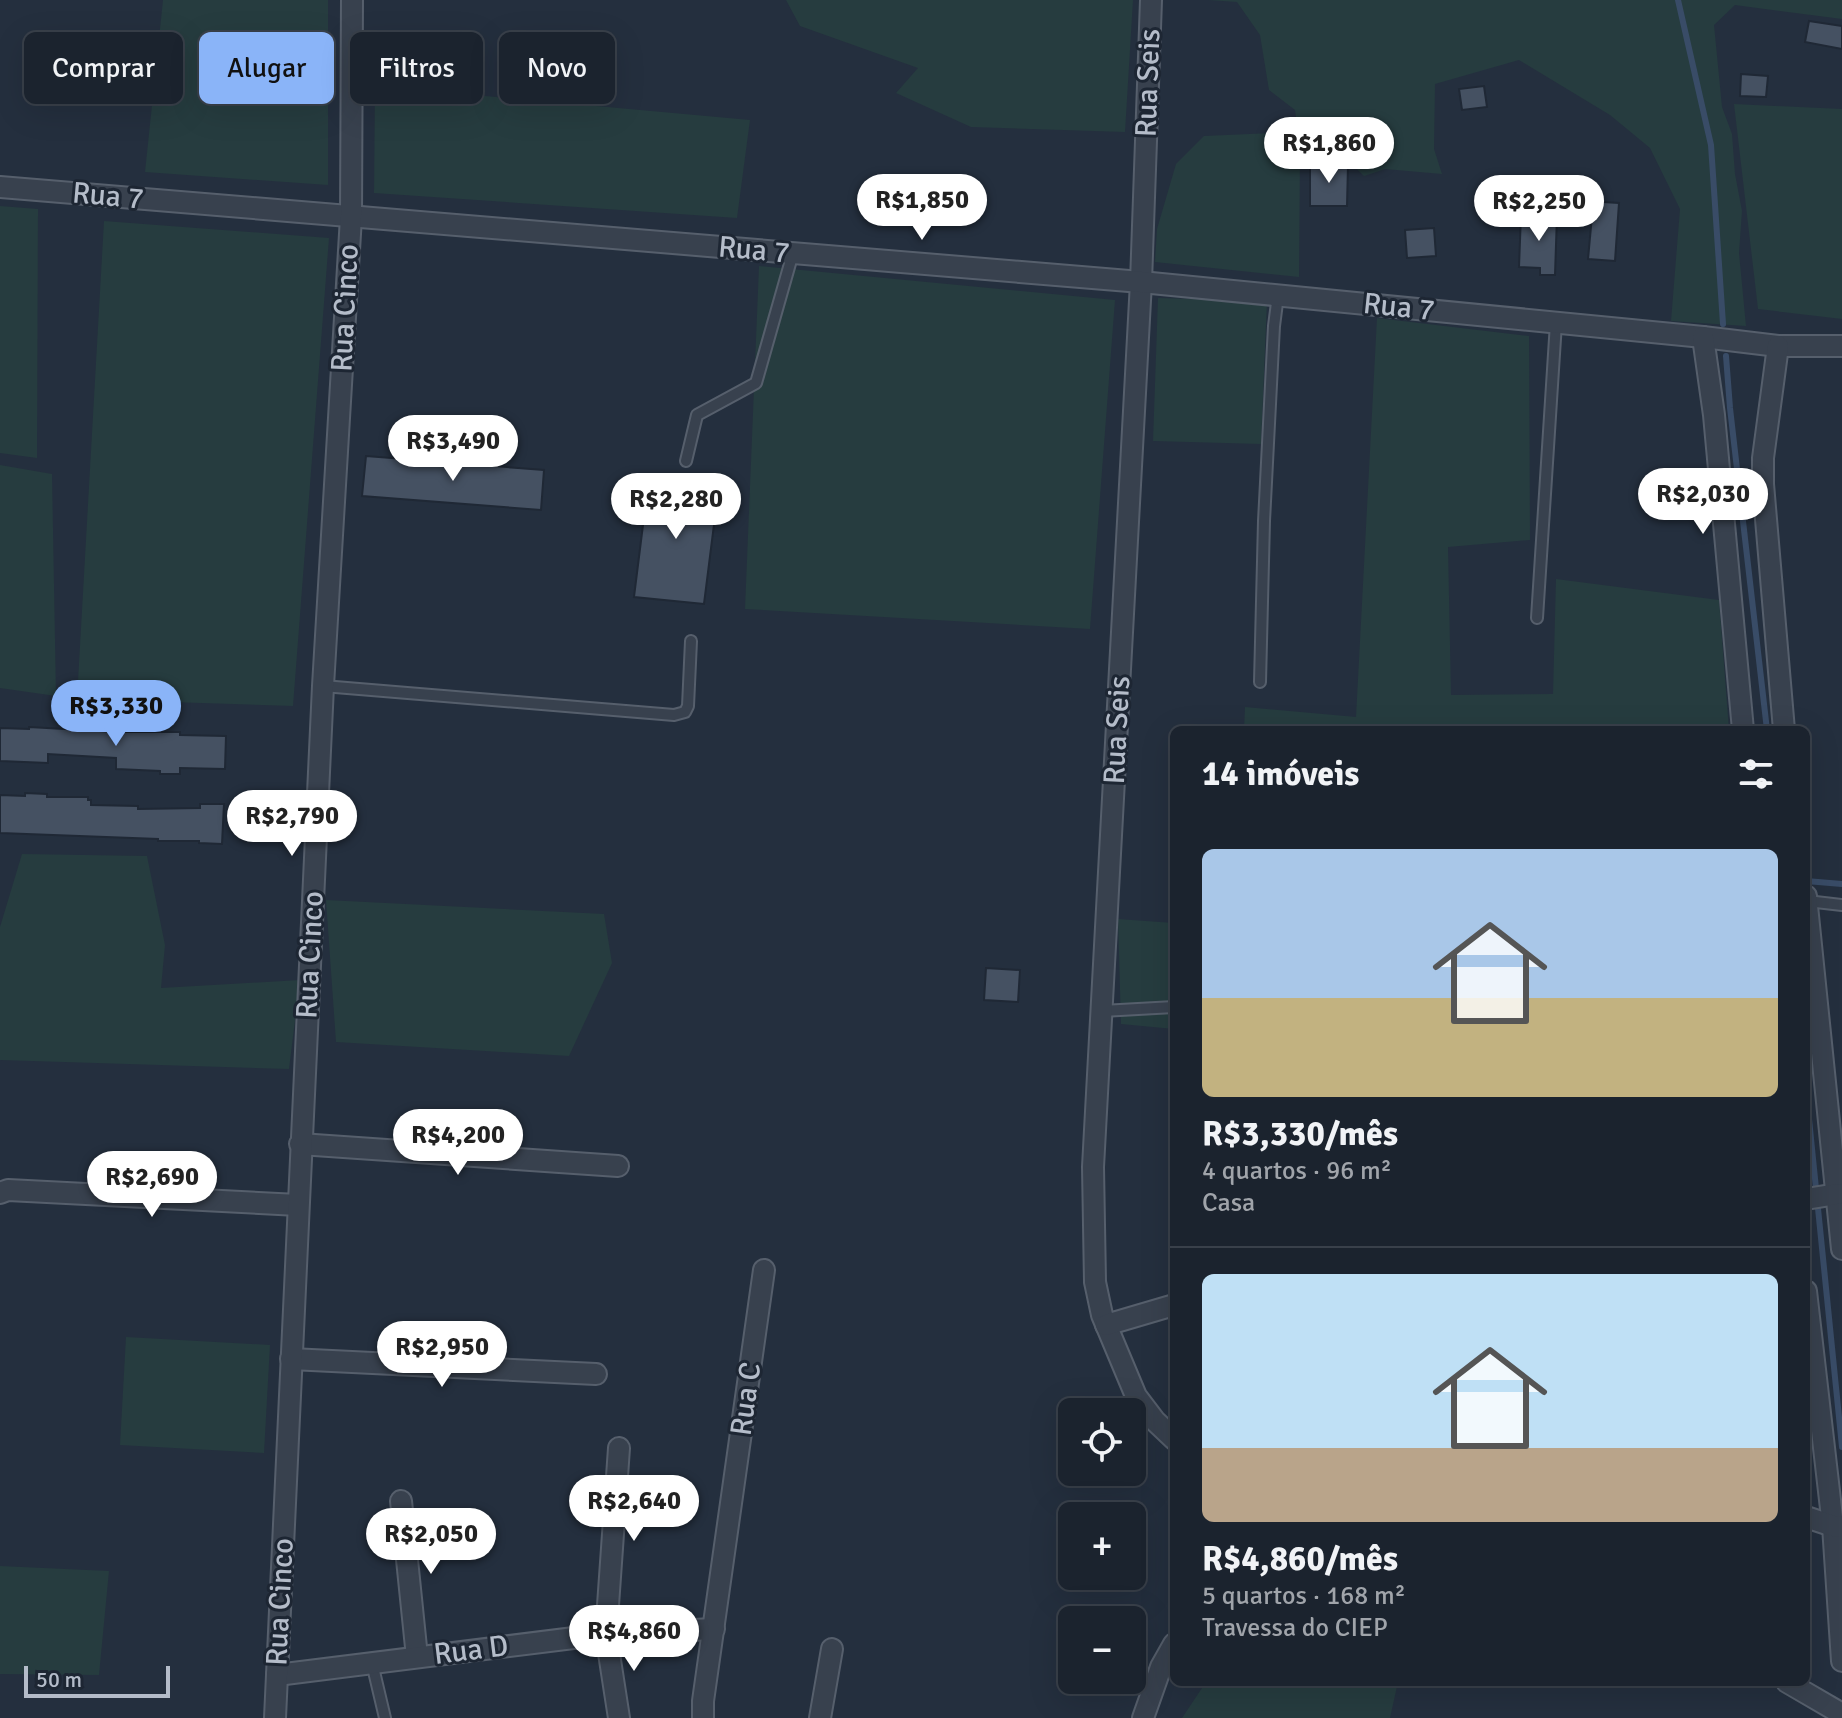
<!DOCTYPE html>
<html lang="pt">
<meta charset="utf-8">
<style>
body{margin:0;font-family:Signika,sans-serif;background:#242b36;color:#f1f3f6;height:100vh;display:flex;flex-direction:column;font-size:30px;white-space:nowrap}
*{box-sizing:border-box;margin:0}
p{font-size:26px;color:#a0a4aa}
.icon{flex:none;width:44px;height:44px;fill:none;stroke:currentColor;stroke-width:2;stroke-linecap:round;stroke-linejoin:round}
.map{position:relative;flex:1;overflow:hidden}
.sheet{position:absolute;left:1170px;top:726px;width:640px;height:960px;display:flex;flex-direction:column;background:#1b232e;border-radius:12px;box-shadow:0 8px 32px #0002,0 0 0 2px #39404a}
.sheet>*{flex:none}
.hud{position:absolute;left:24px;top:32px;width:760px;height:72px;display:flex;gap:16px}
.buttons{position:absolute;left:1058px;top:1398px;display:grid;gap:16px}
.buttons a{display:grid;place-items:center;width:88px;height:88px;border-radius:12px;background:#1b232e;box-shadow:0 8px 32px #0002,0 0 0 2px #39404a;font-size:40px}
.scale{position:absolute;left:24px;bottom:20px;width:146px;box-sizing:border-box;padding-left:8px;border:4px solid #b4bcc9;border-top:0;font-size:22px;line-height:28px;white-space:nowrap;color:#b4bcc9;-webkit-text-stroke:6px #1d2633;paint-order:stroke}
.price{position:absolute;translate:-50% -68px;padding:0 18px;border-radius:28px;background:#fff;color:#222;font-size:26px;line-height:52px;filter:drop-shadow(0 2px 4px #0008)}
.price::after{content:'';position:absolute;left:50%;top:48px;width:24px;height:18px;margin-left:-12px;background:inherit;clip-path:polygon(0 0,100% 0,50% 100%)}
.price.current{background:#8ab4f8;color:#111}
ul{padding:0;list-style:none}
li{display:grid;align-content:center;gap:16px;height:424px;padding:0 32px}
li+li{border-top:2px solid #39404a}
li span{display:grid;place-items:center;height:248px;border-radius:12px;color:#555}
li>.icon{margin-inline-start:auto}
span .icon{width:144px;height:144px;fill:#fffc;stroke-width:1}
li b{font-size:34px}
h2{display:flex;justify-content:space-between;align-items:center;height:96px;padding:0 32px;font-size:34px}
.pill{padding:0 28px;border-radius:12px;background:#1b232e;box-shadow:0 8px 32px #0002,0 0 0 2px #39404a;font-size:28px;line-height:72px}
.pill.current{background:#8ab4f8;color:#111}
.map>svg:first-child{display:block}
.green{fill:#263c3f}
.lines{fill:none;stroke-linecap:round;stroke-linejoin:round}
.stream{stroke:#394c67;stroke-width:6}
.building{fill:#455162;stroke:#1f2835;stroke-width:2}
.service-casing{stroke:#565f6c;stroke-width:14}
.minor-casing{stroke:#565f6c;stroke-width:24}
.service{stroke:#38414e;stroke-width:10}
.minor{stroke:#38414e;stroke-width:20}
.labels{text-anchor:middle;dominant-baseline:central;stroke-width:6;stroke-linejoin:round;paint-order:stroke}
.street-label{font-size:30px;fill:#b4bcc9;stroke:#1d2633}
</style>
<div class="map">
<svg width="1842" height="1718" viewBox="0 0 1842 1718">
<rect width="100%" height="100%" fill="#242f3e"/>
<!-- green -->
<g class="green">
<polygon points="163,0 328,0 328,185 145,172"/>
<polygon points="786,0 1133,0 1125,132 971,127 896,93 918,68 800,26"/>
<polygon points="1208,0 1842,0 1842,19 1735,5 1714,25 1722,107 1732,134 1735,174 1742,211 1739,253 1746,326 1671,321 1680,209 1650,148 1610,115 1519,60 1435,84 1434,149 1442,174 1385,169 1364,176 1332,145 1300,154 1299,277 1155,262 1157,229 1176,164 1204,136 1298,132 1295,110 1269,90 1260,35 1237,2"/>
<polygon points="375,86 750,120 737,218 374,193"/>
<polygon points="1734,104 1842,109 1842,319 1758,309"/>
<polygon points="0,206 38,209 37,458 0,453"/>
<polygon points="104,221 329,238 293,706 77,699"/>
<polygon points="759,266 1115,300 1090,629 745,609"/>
<polygon points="1158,298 1267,301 1261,444 1153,441"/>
<polygon points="1377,318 1529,336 1530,540 1448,547 1451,695 1553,694 1556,579 1719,600 1729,730 1244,730 1245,707 1356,717"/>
<polygon points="0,465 52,474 56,696 0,688"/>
<polygon points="22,854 147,856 165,945 161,988 300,980 289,1069 0,1060 0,927"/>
<polygon points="326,900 604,914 612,963 569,1056 336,1042"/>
<polygon points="1118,919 1174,923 1174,1029 1121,1024"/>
<polygon points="126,1337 270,1345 264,1453 120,1445"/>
<polygon points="0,1566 109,1571 99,1675 0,1674"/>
<polygon points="1206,1682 1398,1682 1390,1718 1182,1718"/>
</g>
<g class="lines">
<!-- stream -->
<g class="stream">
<polyline points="1678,0 1711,145 1723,324"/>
<polyline points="1726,356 1730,408 1767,730"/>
<polyline points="1806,881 1842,884"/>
<polyline points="1806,1089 1842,1447"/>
</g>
</g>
<!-- building -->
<g class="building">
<polygon points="1809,21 1842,26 1842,49 1805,42"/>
<polygon points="1741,74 1768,76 1766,97 1740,96"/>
<polygon points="1484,86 1487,107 1462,110 1459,89"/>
<polygon points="1310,165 1348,165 1347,206 1310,206"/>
<polygon points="1560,187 1589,188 1588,201 1619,203 1615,261 1588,259 1592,216 1558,214"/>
<polygon points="1521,214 1557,215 1555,275 1540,275 1540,268 1519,267"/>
<polygon points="1434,228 1436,256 1407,258 1405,230"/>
<polygon points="366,456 544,470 541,510 362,496"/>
<polygon points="649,477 719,485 704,604 634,597"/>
<polygon points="29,727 117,732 180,732 180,735 226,736 225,769 180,768 180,774 160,774 160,771 116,769 116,758 48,754 48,763 0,761 0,728 29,729"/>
<polygon points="25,793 47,794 47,797 88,797 88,800 91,800 91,805 138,806 138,809 200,808 200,804 224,804 222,844 199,843 199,841 158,841 158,839 0,833 0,795 25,796"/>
<polygon points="986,968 1020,970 1018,1002 984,1000"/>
</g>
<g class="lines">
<defs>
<g id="service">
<polyline points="686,461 697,415 756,383 793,253"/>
<polyline points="1537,618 1556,323"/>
<polyline points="1260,682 1264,521 1274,326 1278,295"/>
<polyline points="323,686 674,715 685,712 688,706 691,641"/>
<polyline points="1807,901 1842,905"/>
<polyline points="1102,1011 1174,1007"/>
<polyline points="372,1663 385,1718"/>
</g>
<g id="minor">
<polyline points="1151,0 1141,282 1093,1167 1095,1282 1102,1315 1136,1396 1155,1421 1174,1439"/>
<polyline points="0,187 1141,282 1703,337 1778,346 1842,346"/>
<polyline points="1703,337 1714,415 1743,730"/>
<polyline points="1778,346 1763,458 1763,484 1784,730"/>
<polyline points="1806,896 1842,1249"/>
<polyline points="300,1144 618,1166"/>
<polyline points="0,1193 8,1190 298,1205"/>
<polyline points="1806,1199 1837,1194"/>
<polyline points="1806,1291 1833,1526 1842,1661"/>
<polyline points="1106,1325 1174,1305"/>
<polyline points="291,1359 596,1374"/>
<polyline points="401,1501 417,1657"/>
<polyline points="1806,1517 1833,1526 1842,1527"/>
<polyline points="277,1675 606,1634 714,1629"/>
<polyline points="1787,1682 1842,1714"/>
<polyline points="275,1718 323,686 351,217 352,0"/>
<polyline points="619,1718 606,1634 619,1448"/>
<polyline points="703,1718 703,1701 764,1270"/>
<polyline points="820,1718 832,1649"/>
<polyline points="1143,1718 1161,1667 1174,1644"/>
</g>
</defs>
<!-- service casing -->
<use href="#service" class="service-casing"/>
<!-- minor casing -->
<use href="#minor" class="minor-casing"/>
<!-- service -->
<use href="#service" class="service"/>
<!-- minor -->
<use href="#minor" class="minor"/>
</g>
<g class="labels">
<!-- street labels -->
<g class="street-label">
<text transform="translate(1148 83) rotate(-88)">Rua Seis</text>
<text transform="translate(108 196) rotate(5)">Rua 7</text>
<text transform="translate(754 250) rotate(5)">Rua 7</text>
<text transform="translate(1399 307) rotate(6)">Rua 7</text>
<text transform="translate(345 308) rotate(-87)">Rua Cinco</text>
<text transform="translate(1117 730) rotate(-87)">Rua Seis</text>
<text transform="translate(310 955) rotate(-87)">Rua Cinco</text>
<text transform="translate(746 1399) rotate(-82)">Rua C</text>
<text transform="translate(280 1602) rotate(-87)">Rua Cinco</text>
<text transform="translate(471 1650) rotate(-7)">Rua D</text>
</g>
</g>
</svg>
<div class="buttons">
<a><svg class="icon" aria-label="locate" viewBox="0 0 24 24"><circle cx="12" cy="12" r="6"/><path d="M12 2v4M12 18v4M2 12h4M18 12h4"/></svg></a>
<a>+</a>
<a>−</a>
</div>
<div class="scale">50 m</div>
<b class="price" style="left:1329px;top:185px">R$1,860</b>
<b class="price" style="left:922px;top:242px">R$1,850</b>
<b class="price" style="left:1539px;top:243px">R$2,250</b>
<b class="price" style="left:453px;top:483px">R$3,490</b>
<b class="price" style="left:1703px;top:536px">R$2,030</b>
<b class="price" style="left:676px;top:541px">R$2,280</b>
<b class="price current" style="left:116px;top:748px">R$3,330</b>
<b class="price" style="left:292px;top:858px">R$2,790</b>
<b class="price" style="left:458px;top:1177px">R$4,200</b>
<b class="price" style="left:152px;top:1219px">R$2,690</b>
<b class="price" style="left:442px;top:1389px">R$2,950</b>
<b class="price" style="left:634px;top:1543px">R$2,640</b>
<b class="price" style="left:431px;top:1576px">R$2,050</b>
<b class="price" style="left:634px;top:1673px">R$4,860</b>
<div class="hud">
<a class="pill">Comprar</a>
<a class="pill current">Alugar</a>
<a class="pill">Filtros</a>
<a class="pill">Novo</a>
</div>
<section class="sheet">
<h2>14 imóveis<svg class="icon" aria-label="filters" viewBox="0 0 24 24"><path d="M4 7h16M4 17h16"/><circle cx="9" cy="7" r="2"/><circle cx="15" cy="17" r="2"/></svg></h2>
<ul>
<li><span style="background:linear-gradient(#a9c7e8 60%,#c2b280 0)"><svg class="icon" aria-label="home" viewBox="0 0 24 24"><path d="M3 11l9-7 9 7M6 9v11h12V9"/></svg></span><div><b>R$3,330/mês</b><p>4 quartos · 96 m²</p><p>Casa</p></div></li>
<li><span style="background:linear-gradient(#bfe0f5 70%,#b9a48a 0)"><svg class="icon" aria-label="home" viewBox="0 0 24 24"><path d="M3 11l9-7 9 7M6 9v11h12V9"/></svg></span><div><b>R$4,860/mês</b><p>5 quartos · 168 m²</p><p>Travessa do CIEP</p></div></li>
</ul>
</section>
</div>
